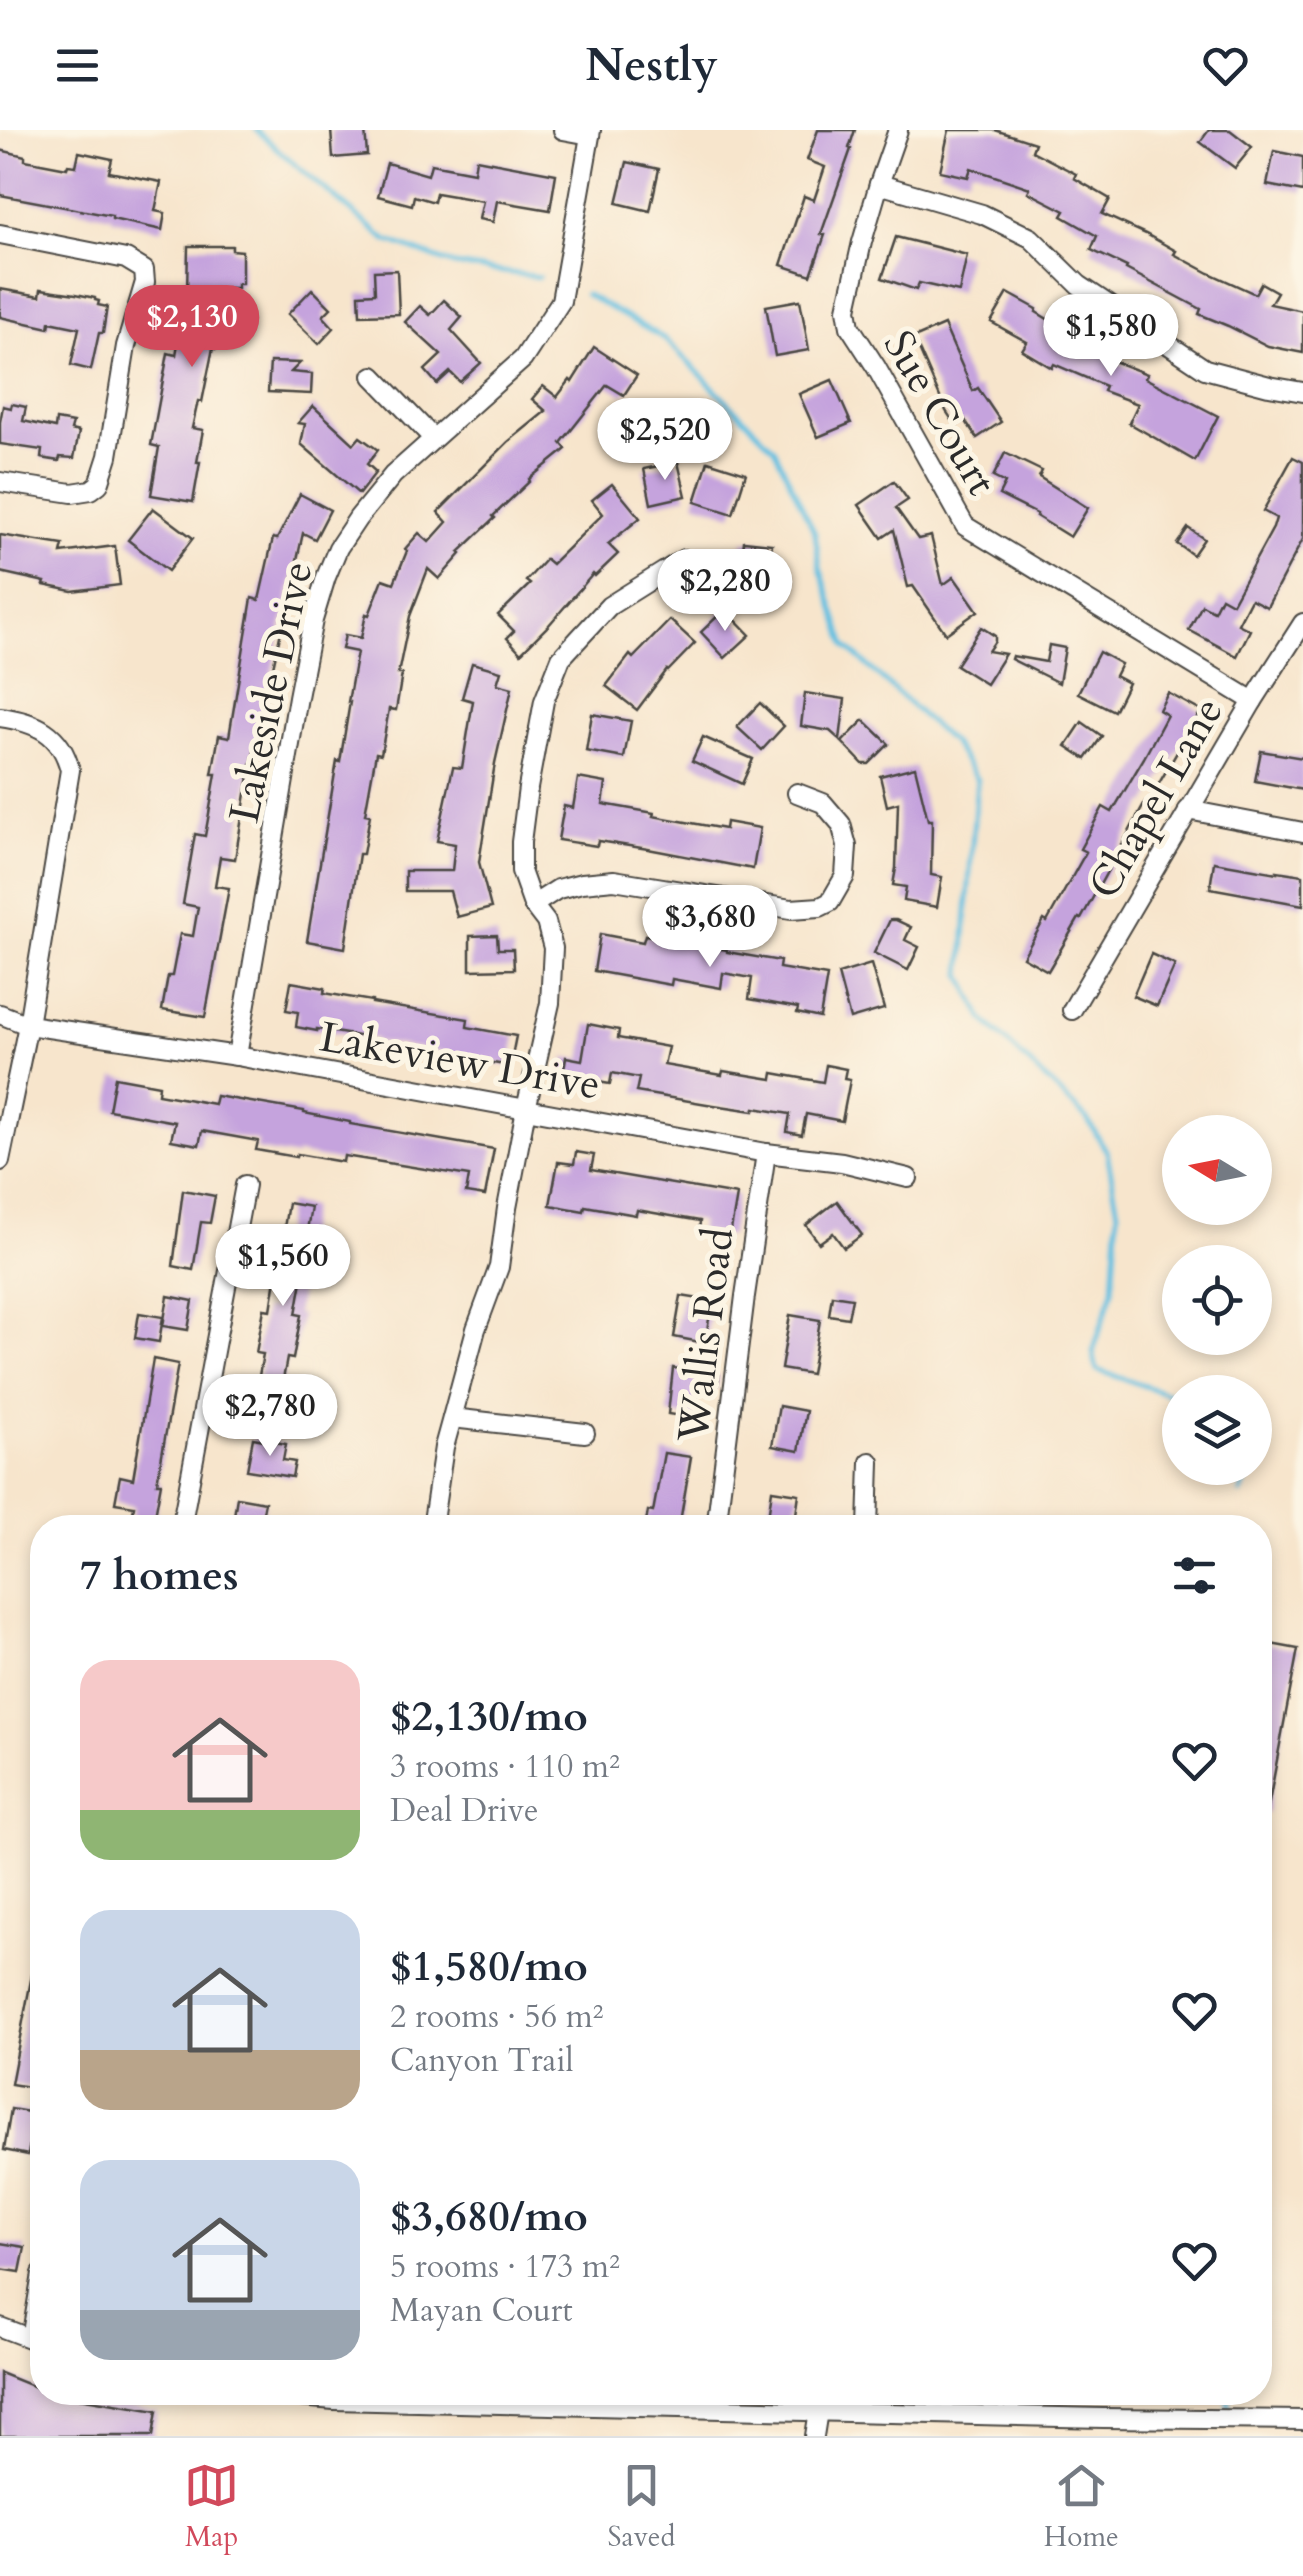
<!DOCTYPE html>
<meta charset="utf-8">
<style>
body{margin:0;font-family:Cardo,serif;background:#f6f6f7;color:#1f2937;height:100vh;display:flex;flex-direction:column;font-size:38px;white-space:nowrap}
*{box-sizing:border-box;margin:0}
p{font-size:32px;color:#747a83}
.icon{flex:none;width:55px;height:55px;fill:none;stroke:currentColor;stroke-width:2;stroke-linecap:round;stroke-linejoin:round}
.map{position:relative;flex:1;overflow:hidden}
.side{position:absolute;left:30px;top:1385px;width:1242px;height:890px;display:flex;flex-direction:column;background:#fff;border-radius:40px;box-shadow:0 5px 15px #0003}
.side>*{flex:none}
.needle{width:65px;rotate:280deg}
.controls{position:absolute;left:1162px;top:985px;display:grid;gap:20px}
.controls a{display:grid;place-items:center;width:110px;height:110px;border-radius:50%;background:#fff;box-shadow:0 5px 15px #0003;font-size:50px}
.price{position:absolute;translate:-50% -85px;padding:0 22px;border-radius:35px;background:#fff;color:#222;font-size:32px;line-height:65px;filter:drop-shadow(0 2px 5px #0008)}
.price::after{content:'';position:absolute;left:50%;top:60px;width:30px;height:22px;margin-left:-15px;background:inherit;clip-path:polygon(0 0,100% 0,50% 100%)}
.price.selected{background:#d1495b;color:#fff}
ul{padding:0;list-style:none}
li{display:flex;align-items:center;gap:30px;height:250px;padding:0 50px}
li span{display:grid;place-items:center;flex:none;width:280px;height:200px;border-radius:30px;color:#555}
li>.icon{margin-inline-start:auto}
span .icon{width:120px;height:120px;fill:#fffc;stroke-width:1}
li b{font-size:42px}
h2{display:flex;justify-content:space-between;align-items:center;height:120px;padding:0 50px;font-size:42px}
header{display:flex;justify-content:space-between;align-items:center;height:130px;padding:0 50px;background:#fff;font-size:45px;font-weight:800}
.tab-bar{display:flex;justify-content:space-around;align-items:center;height:140px;border-top:2px solid #e0e1e3;background:#fff;font-size:28px;color:#747a83}
.tab-bar a{display:grid;justify-items:center;gap:5px}
.tab-bar .selected{color:#d1495b}
.map>svg:first-child{display:block}
.lines{fill:none;stroke-linecap:round;stroke-linejoin:round}
.stream{stroke:#62c0e1;stroke-width:5}
.building{fill:#c5a3dd}
.minor-casing{stroke:#4a4743;stroke-width:22}
.minor{stroke:#fff;stroke-width:18}
.labels{text-anchor:middle;dominant-baseline:central;stroke-width:10;stroke-linejoin:round;paint-order:stroke}
.street-label{font-size:42px;fill:#2b2b2b;stroke:#fcf5e5}
</style>
<header><svg class="icon" aria-label="menu" viewBox="0 0 24 24"><path d="M4 6h16M4 12h16M4 18h16"/></svg>Nestly<svg class="icon" aria-label="heart" viewBox="0 0 24 24"><path d="M12 20l-8-8c-3-5 5-10 8-4 3-6 11-1 8 4z"/></svg></header>
<div class="map">
<svg width="1303" height="2306" viewBox="0 0 1303 2306">
<rect width="100%" height="100%" fill="#fcf5e5"/>
<filter id="ink" filterUnits="userSpaceOnUse"><feTurbulence type="fractalNoise" baseFrequency=".01" numOctaves="2"/><feDisplacementMap in="SourceGraphic" scale="20" xChannelSelector="R" yChannelSelector="G"/><feConvolveMatrix kernelMatrix="1 2 1 2 8 2 1 2 1" color-interpolation-filters="sRGB"/></filter>
<filter id="wash" filterUnits="userSpaceOnUse"><feTurbulence type="fractalNoise" baseFrequency=".0048" numOctaves="4" result="noise"/><feDisplacementMap in="SourceGraphic" scale="40" xChannelSelector="R" yChannelSelector="G"/><feGaussianBlur stdDeviation="2.25" result="paint"/><feColorMatrix in="noise" values="0 0 0 0 0 0 0 0 0 0 0 0 0 0 0 0 0 1.4 0 .05"/><feComposite in="paint" operator="in"/></filter>
<g filter="url(#wash)">
<rect width="100%" height="100%" fill="#f7e5cc"/>
<g class="lines">
<!-- stream -->
<g class="stream">
<polyline points="256,0 299,38 386,110 454,135 539,147"/>
<polyline points="585,164 665,209 774,318 815,403 820,438 846,516 953,614 977,650 962,845 983,889 1087,989 1107,1022 1118,1081 1113,1159 1093,1222 1097,1240 1180,1268"/>
<polyline points="1255,1318 1255,1322"/>
<polyline points="1241,1363 1250,1338"/>
<polyline points="1228,2262 1229,2278"/>
</g>
</g>
<g id="blocks">
<!-- building -->
<g class="building">
<polygon points="331,0 365,0 367,25 333,28"/>
<polygon points="818,0 855,0 849,18 851,19 821,104 825,105 811,145 781,135 804,66 814,70 825,37 807,30"/>
<polygon points="949,0 995,0 1035,13 1032,21 1076,44 1074,48 1110,69 1102,84 1146,104 1176,121 1174,124 1209,143 1255,164 1261,153 1277,162 1270,174 1303,181 1303,223 1268,216 1228,196 1199,184 1201,179 1126,139 1127,137 1091,120 1097,106 1062,86 1065,81 1028,62 1030,58 971,38 968,47 940,41"/>
<polygon points="1209,0 1230,0 1252,17 1235,38 1200,12"/>
<polygon points="0,20 25,26 25,30 67,38 68,35 76,36 79,22 112,29 109,42 161,52 155,81 165,83 162,100 112,89 112,86 0,65"/>
<polygon points="1274,21 1303,27 1303,62 1267,55"/>
<polygon points="476,29 556,44 550,80 497,71 493,92 479,89 483,71 436,63 434,72 414,66 412,75 378,66 387,33 428,45 431,34 474,42"/>
<polygon points="627,32 659,39 650,81 617,73"/>
<polygon points="896,107 967,125 959,162 919,153 916,160 882,148"/>
<polygon points="188,116 232,116 232,120 242,121 242,154 237,154 237,158 227,158 216,219 213,218 202,272 198,271 192,298 203,300 197,332 200,332 193,372 151,365 159,317 151,315 168,223 176,225 187,163"/>
<polygon points="397,140 399,184 360,185 359,164 375,163 374,141"/>
<polygon points="0,159 40,166 41,159 76,164 95,168 95,170 99,171 98,175 107,177 103,203 99,203 91,240 71,235 79,198 50,192 49,198 0,187"/>
<polygon points="312,159 331,178 323,186 334,198 319,214 288,184"/>
<polygon points="1008,163 1037,179 1036,182 1072,204 1070,207 1110,224 1108,229 1147,244 1145,248 1218,286 1195,331 1129,293 1138,274 1103,261 1105,256 1054,234 1052,238 1022,220 1027,212 991,192"/>
<polygon points="444,170 462,187 451,200 481,233 460,252 450,242 437,254 425,240 441,225 405,192 420,176 430,185"/>
<polygon points="800,170 809,220 775,226 766,176"/>
<polygon points="944,195 973,261 978,258 1001,292 977,308 965,290 956,296 946,281 914,208"/>
<polygon points="594,217 637,245 624,265 607,255 561,313 566,319 529,349 530,351 493,386 495,388 459,422 461,424 439,449 428,439 410,486 398,544 402,544 396,580 389,579 381,624 376,623 365,684 370,685 363,724 359,724 345,818 307,811 337,631 340,632 350,572 348,572 357,522 342,519 345,505 361,508 366,484 369,485 383,449 394,453 407,421 405,419 419,403 429,412 447,392 438,382 508,312 546,281 532,269 543,256 557,267 570,250 572,252"/>
<polygon points="270,232 300,233 291,242 312,244 311,264 268,262"/>
<polygon points="832,250 851,293 818,307 799,264"/>
<polygon points="12,274 26,277 23,291 55,298 56,290 73,293 71,300 79,302 74,328 60,327 59,331 41,328 42,320 0,314 0,292 3,276 11,278"/>
<polygon points="313,276 354,314 360,307 378,320 367,334 376,342 359,364 301,314 305,294 298,293"/>
<polygon points="1005,323 1042,341 1039,347 1088,378 1070,407 1036,386 1037,384 999,365 1005,353 993,347"/>
<polygon points="1293,327 1303,332 1303,409 1267,477 1251,469 1238,494 1250,500 1237,526 1189,500 1202,475 1214,481 1221,467 1232,473 1273,398 1276,388 1263,381"/>
<polygon points="708,331 746,343 733,384 695,372"/>
<polygon points="678,332 686,366 651,374 644,339"/>
<polygon points="894,351 908,370 896,378 918,409 931,406 943,455 954,447 978,481 946,504 913,456 908,457 894,400 882,408 859,375"/>
<polygon points="612,354 640,388 608,414 618,424 595,446 593,444 548,496 521,523 507,508 514,501 498,485 530,454 526,451 546,429 552,434 603,384 592,370"/>
<polygon points="300,364 330,380 315,409 303,403 250,640 235,729 220,727 215,756 229,758 205,887 162,880 168,846 172,846 180,804 193,806 198,777 183,774 195,704 205,706 216,644 212,644 219,605 229,607 252,468 259,470 273,408 277,409"/>
<polygon points="153,378 193,408 168,441 128,410"/>
<polygon points="1188,398 1204,409 1193,425 1177,414"/>
<polygon points="0,405 63,415 61,423 115,416 120,455 72,461 44,455 45,452 0,442"/>
<polygon points="744,411 772,414 765,473 737,470"/>
<polygon points="725,479 750,505 725,528 701,502"/>
<polygon points="670,490 695,513 668,541 667,540 637,580 606,556 630,525 633,528"/>
<polygon points="981,497 995,506 995,511 988,521 1005,524 986,554 956,535"/>
<polygon points="1049,515 1065,518 1059,553 1011,529 1012,526 1046,532"/>
<polygon points="1099,522 1121,534 1115,546 1128,553 1114,581 1078,563"/>
<polygon points="472,533 501,541 497,554 512,558 495,633 479,732 491,778 457,787 450,761 405,761 405,741 452,741 455,714 437,711 453,637 462,638 473,571 462,568"/>
<polygon points="805,563 845,569 840,610 830,601 801,596"/>
<polygon points="1168,563 1201,581 1147,674 1145,673 1081,789 1079,788 1048,841 1023,827 1044,790 1047,792 1086,722 1080,719 1103,677 1112,682 1144,628 1167,585 1159,580"/>
<polygon points="760,573 784,596 762,620 737,597"/>
<polygon points="592,584 631,591 624,628 586,621"/>
<polygon points="864,590 889,614 869,634 863,634 842,612"/>
<polygon points="1082,592 1102,606 1086,629 1066,616"/>
<polygon points="703,607 753,629 742,654 692,631"/>
<polygon points="1261,621 1303,628 1303,660 1255,651"/>
<polygon points="915,637 928,690 932,690 931,745 942,747 937,777 904,771 906,757 893,755 896,738 898,673 887,676 880,646"/>
<polygon points="578,648 606,653 603,674 654,683 653,686 725,699 726,692 760,698 753,739 648,719 598,711 597,716 558,710 564,676 573,678"/>
<polygon points="1214,732 1277,743 1277,741 1303,745 1303,775 1210,758"/>
<polygon points="890,790 896,790 911,797 905,810 919,817 908,840 874,823"/>
<polygon points="600,804 643,812 645,805 727,820 727,822 780,831 779,838 827,846 820,888 797,883 798,878 749,869 752,848 723,843 721,858 672,849 671,855 594,841"/>
<polygon points="497,805 498,819 513,819 514,839 470,840 470,806"/>
<polygon points="1151,824 1175,835 1157,876 1133,866"/>
<polygon points="871,834 884,879 850,889 838,844"/>
<polygon points="291,852 325,858 324,863 372,871 372,873 468,889 467,897 516,906 510,936 471,929 472,927 375,911 376,909 317,899 317,901 296,897 298,882 286,880"/>
<polygon points="588,894 619,900 618,908 668,917 664,935 722,945 723,941 772,949 773,943 823,952 826,935 846,939 844,949 850,950 842,991 806,984 802,1005 787,1002 790,984 755,978 754,981 707,974 636,962 639,948 612,943 610,954 563,946 566,927 582,930"/>
<polygon points="115,947 159,955 158,964 214,974 216,966 304,981 304,983 350,992 350,994 494,1019 485,1066 466,1063 469,1046 344,1026 343,1032 297,1024 296,1027 256,1020 258,1011 202,1001 199,1015 171,1010 175,992 109,980"/>
<polygon points="576,1022 594,1025 591,1040 737,1065 730,1106 699,1101 700,1091 637,1080 636,1085 585,1076 584,1081 550,1075 558,1032 574,1034"/>
<polygon points="183,1060 215,1066 210,1093 201,1092 193,1140 173,1136"/>
<polygon points="837,1071 862,1105 844,1118 833,1103 819,1113 806,1095"/>
<polygon points="288,1073 311,1077 302,1129 306,1129 296,1184 301,1185 293,1229 287,1228 278,1277 254,1273 263,1224 256,1223 264,1179 271,1180"/>
<polygon points="832,1165 852,1168 848,1188 829,1185"/>
<polygon points="168,1166 193,1171 188,1200 163,1196"/>
<polygon points="681,1166 712,1171 705,1213 674,1207"/>
<polygon points="139,1183 163,1187 159,1212 135,1208"/>
<polygon points="790,1185 820,1190 811,1244 781,1239"/>
<polygon points="153,1229 178,1234 157,1353 161,1353 154,1391 132,1387 134,1376 115,1373 120,1346 133,1349"/>
<polygon points="673,1238 719,1245 717,1259 699,1256 694,1288 668,1284"/>
<polygon points="779,1276 806,1281 799,1321 772,1316"/>
<polygon points="253,1308 286,1314 283,1330 295,1332 292,1347 247,1340"/>
<polygon points="664,1323 691,1327 679,1398 645,1398 648,1381 653,1382"/>
<polygon points="772,1360 799,1364 794,1398 767,1394"/>
<polygon points="237,1367 265,1372 260,1398 232,1398"/>
<polygon points="1260,1512 1298,1519 1267,1683 1260,1683"/>
<polygon points="35,1829 42,1830 42,1951 30,1949 29,1957 11,1954"/>
<polygon points="11,1979 35,1983 28,2025 4,2020"/>
<polygon points="0,2113 25,2117 20,2142 0,2139"/>
<polygon points="0,2243 42,2260 42,2262 157,2281 153,2306 0,2306"/>
</g>
</g>
</g>
<g filter="url(#ink)">
<use href="#blocks" fill-opacity="0" stroke="#4a4743" stroke-width="2.5"/>
<g class="lines">
<defs>
<g id="minor">
<polyline points="563,0 590,5"/>
<polyline points="898,0 879,54 982,84 1031,108 1079,155 1205,239 1269,256 1303,262"/>
<polyline points="879,54 862,112 847,179 850,197 876,237 965,396 1253,571"/>
<polyline points="0,104 126,129 144,140 145,152 126,216 108,326 99,354 91,360 72,363 0,352"/>
<polyline points="373,246 433,308"/>
<path d="M0,587C36,592 61,603 70,640L28,895L0,1031"/>
<polyline points="1188,680 1303,702"/>
<polyline points="533,775 558,759 582,753 614,750 791,779 820,777 830,772 845,746 847,716 841,694 823,673 797,663"/>
<polyline points="1072,880 1253,571 1303,493"/>
<polyline points="0,884 28,895 237,926 766,1023 842,1032 908,1048"/>
<polyline points="237,926 298,567 313,490 326,447 338,418 358,388 393,345 523,229 561,171 591,0"/>
<polyline points="452,1288 585,1303"/>
<polyline points="181,1398 245,1055"/>
<polyline points="432,1398 444,1317 452,1288 476,1199 499,1137 507,1078 526,979 550,873 553,818 546,792 533,775 521,741 521,712 528,658 544,571 561,528 609,476 684,429"/>
<polyline points="716,1398 745,1166 766,1023"/>
<polyline points="868,1398 870,1332"/>
<polyline points="0,2197 42,2213"/>
<polyline points="31,2209 42,2144"/>
<polyline points="243,2262 334,2270 1103,2288 1303,2290"/>
<polyline points="814,2306 821,2262"/>
</g>
</defs>
<!-- minor casing -->
<use href="#minor" class="minor-casing"/>
<!-- minor -->
<use href="#minor" class="minor"/>
</g>
</g>
<g class="labels">
<!-- street labels -->
<g class="street-label">
<text transform="translate(940 283) rotate(60)">Sue Court</text>
<text transform="translate(271 562) rotate(-78)">Lakeside Drive</text>
<text transform="translate(1156 668) rotate(-60)">Chapel Lane</text>
<text transform="translate(460 931) rotate(10)">Lakeview Drive</text>
<text transform="translate(706 1205) rotate(-83)">Wallis Road</text>
</g>
</g>
</svg>
<div class="controls">
<a><svg class="needle" viewBox="-14 -14 28 28"><path d="M0-13l5 13h-10z" fill="#e53935"/><path d="M0 13l5-13h-10z" fill="#747a83"/></svg></a>
<a><svg class="icon" aria-label="locate" viewBox="0 0 24 24"><circle cx="12" cy="12" r="6"/><path d="M12 2v4M12 18v4M2 12h4M18 12h4"/></svg></a>
<a><svg class="icon" aria-label="layers" viewBox="0 0 24 24"><path d="M12 4l9 5-9 5-9-5zM3 14l9 5 9-5"/></svg></a>
</div>
<b class="price selected" style="left:192px;top:240px">$2,130</b>
<b class="price" style="left:1111px;top:249px">$1,580</b>
<b class="price" style="left:665px;top:353px">$2,520</b>
<b class="price" style="left:725px;top:504px">$2,280</b>
<b class="price" style="left:710px;top:840px">$3,680</b>
<b class="price" style="left:283px;top:1179px">$1,560</b>
<b class="price" style="left:270px;top:1329px">$2,780</b>
<section class="side">
<h2>7 homes<svg class="icon" aria-label="filters" viewBox="0 0 24 24"><path d="M4 7h16M4 17h16"/><circle cx="9" cy="7" r="2"/><circle cx="15" cy="17" r="2"/></svg></h2>
<ul>
<li><span style="background:linear-gradient(#f6c9c9 75%,#8fb573 0)"><svg class="icon" aria-label="home" viewBox="0 0 24 24"><path d="M3 11l9-7 9 7M6 9v11h12V9"/></svg></span><div><b>$2,130/mo</b><p>3 rooms · 110 m²</p><p>Deal Drive</p></div><svg class="icon" aria-label="heart" viewBox="0 0 24 24"><path d="M12 20l-8-8c-3-5 5-10 8-4 3-6 11-1 8 4z"/></svg></li>
<li><span style="background:linear-gradient(#c9d6e8 70%,#b9a48a 0)"><svg class="icon" aria-label="home" viewBox="0 0 24 24"><path d="M3 11l9-7 9 7M6 9v11h12V9"/></svg></span><div><b>$1,580/mo</b><p>2 rooms · 56 m²</p><p>Canyon Trail</p></div><svg class="icon" aria-label="heart" viewBox="0 0 24 24"><path d="M12 20l-8-8c-3-5 5-10 8-4 3-6 11-1 8 4z"/></svg></li>
<li><span style="background:linear-gradient(#c9d6e8 75%,#9aa5b1 0)"><svg class="icon" aria-label="home" viewBox="0 0 24 24"><path d="M3 11l9-7 9 7M6 9v11h12V9"/></svg></span><div><b>$3,680/mo</b><p>5 rooms · 173 m²</p><p>Mayan Court</p></div><svg class="icon" aria-label="heart" viewBox="0 0 24 24"><path d="M12 20l-8-8c-3-5 5-10 8-4 3-6 11-1 8 4z"/></svg></li>
</ul>
</section>
</div>
<nav class="tab-bar">
<a class="selected"><svg class="icon" aria-label="map" viewBox="0 0 24 24"><path d="M3 6l6-2 6 2 6-2v14l-6 2-6-2-6 2zM9 4v14M15 6v14"/></svg>Map</a>
<a><svg class="icon" aria-label="saved" viewBox="0 0 24 24"><path d="M7 4h10v16l-5-4-5 4z"/></svg>Saved</a>
<a><svg class="icon" aria-label="home" viewBox="0 0 24 24"><path d="M3 11l9-7 9 7M6 9v11h12V9"/></svg>Home</a>
</nav>
